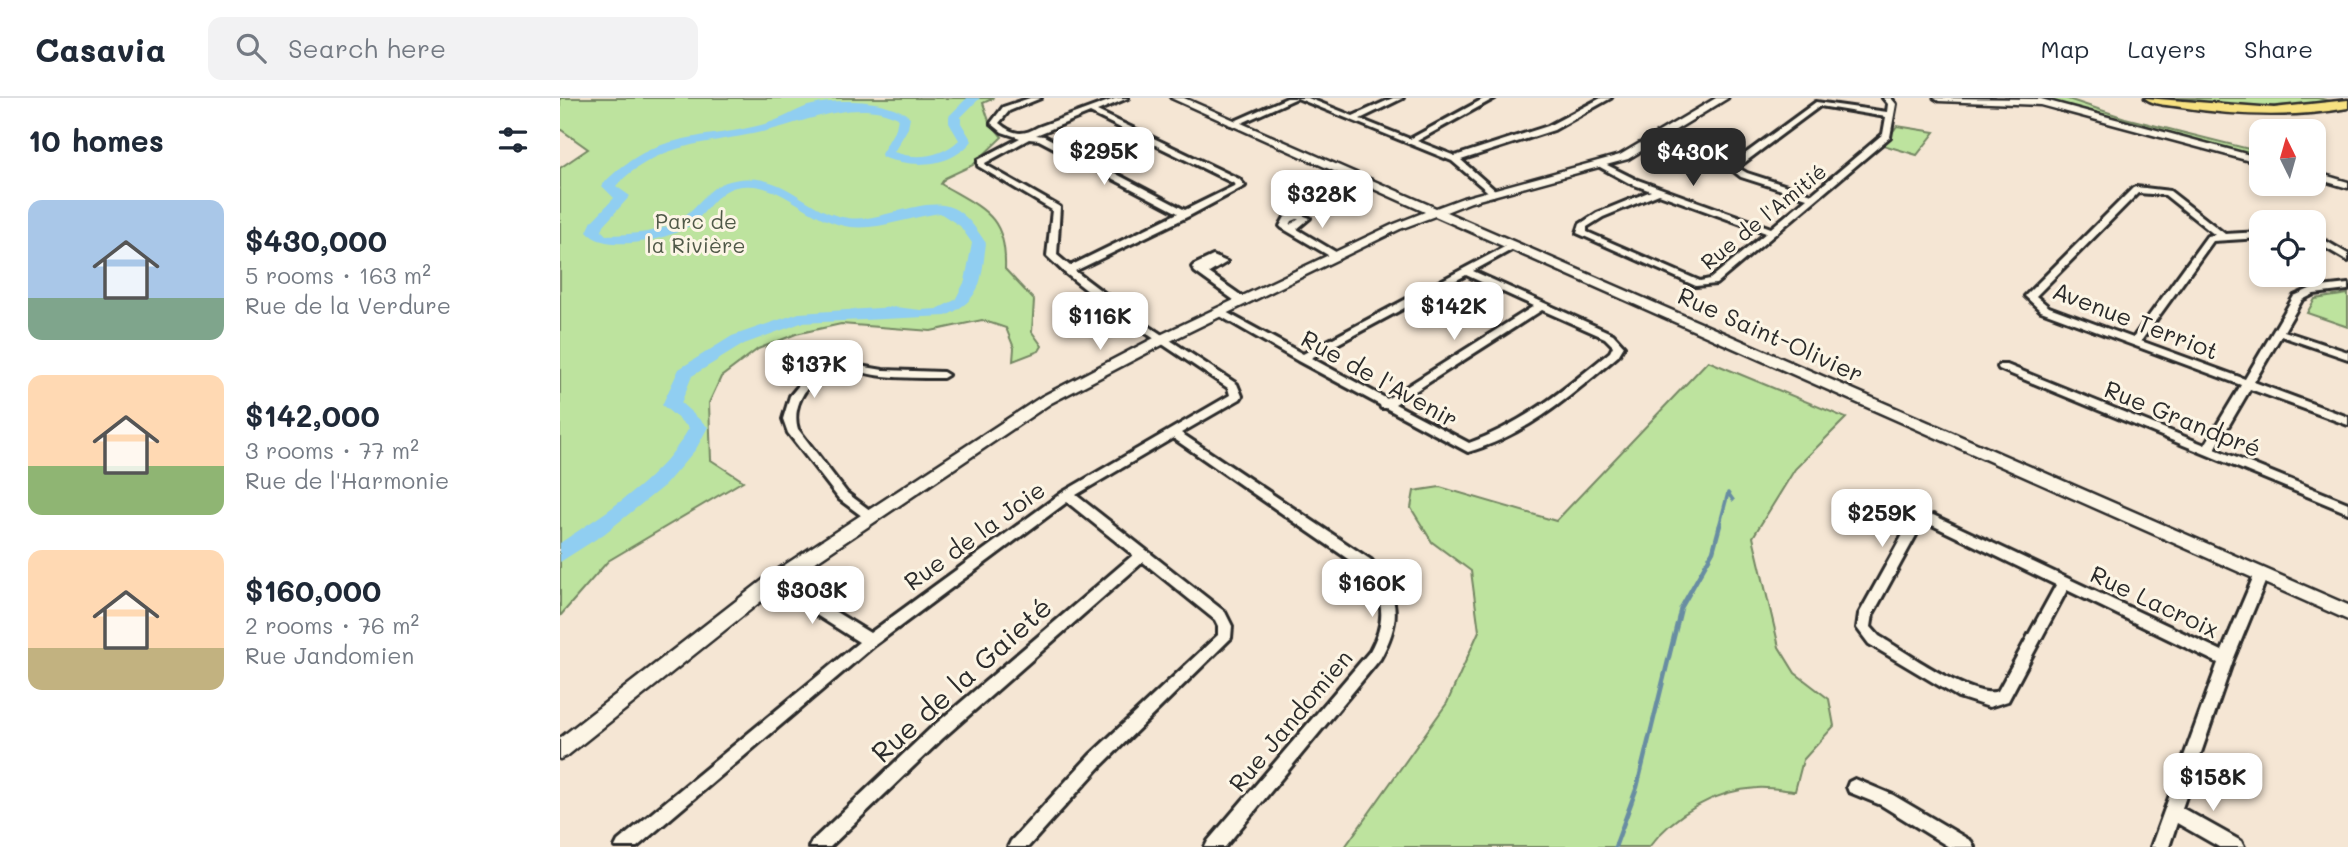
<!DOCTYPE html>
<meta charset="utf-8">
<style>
body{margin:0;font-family:Mali,sans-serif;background:#f2f2f3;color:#1f2937;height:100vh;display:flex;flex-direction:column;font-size:26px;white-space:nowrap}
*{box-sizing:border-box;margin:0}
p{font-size:23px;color:#747a83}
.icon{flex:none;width:38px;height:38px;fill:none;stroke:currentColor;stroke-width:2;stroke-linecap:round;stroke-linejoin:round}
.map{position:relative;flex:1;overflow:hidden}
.details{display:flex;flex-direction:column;background:#fff;width:560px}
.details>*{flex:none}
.needle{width:46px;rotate:355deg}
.fabs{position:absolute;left:1689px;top:21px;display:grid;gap:14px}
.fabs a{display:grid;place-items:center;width:77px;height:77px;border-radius:14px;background:#fff;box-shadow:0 4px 10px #0003;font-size:35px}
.price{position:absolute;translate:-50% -60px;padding:0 16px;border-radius:14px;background:#fff;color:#222;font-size:23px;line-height:46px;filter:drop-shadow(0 2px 4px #0008)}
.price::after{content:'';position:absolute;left:50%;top:42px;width:21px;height:16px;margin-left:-10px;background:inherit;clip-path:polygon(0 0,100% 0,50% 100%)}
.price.current{background:#2b2b2b;color:#fff}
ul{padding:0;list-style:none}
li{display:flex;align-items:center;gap:21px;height:175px;padding:0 28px}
li span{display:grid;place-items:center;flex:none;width:196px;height:140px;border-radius:14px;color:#555}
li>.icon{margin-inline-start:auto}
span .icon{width:84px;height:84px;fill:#fffc;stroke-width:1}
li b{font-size:30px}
h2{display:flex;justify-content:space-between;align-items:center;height:84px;padding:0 28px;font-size:30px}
header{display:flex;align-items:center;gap:42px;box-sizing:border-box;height:98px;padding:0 35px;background:#fff;border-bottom:2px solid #e0e1e3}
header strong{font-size:33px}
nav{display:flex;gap:38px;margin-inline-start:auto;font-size:24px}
.search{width:490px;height:63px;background:#f2f2f3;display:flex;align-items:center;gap:18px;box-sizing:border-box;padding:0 24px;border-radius:14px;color:#747a83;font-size:26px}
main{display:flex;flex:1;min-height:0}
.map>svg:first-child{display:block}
.green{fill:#bde39e;stroke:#748764;stroke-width:2}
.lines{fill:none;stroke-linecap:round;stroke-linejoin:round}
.stream-far1{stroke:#688da2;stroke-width:3.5}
.stream{stroke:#688da2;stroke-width:4.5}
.river{fill:#90cef1;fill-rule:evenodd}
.street-casing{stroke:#2b2b2b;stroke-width:6}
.secondary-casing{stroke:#2b2b2b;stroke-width:5}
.highway-casing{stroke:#2b2b2b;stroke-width:5}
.street{fill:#fcf5e5;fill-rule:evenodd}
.secondary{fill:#fcf5e5;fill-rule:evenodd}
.highway{fill:#f8e281;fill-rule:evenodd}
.labels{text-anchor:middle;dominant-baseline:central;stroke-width:6;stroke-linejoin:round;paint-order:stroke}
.far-street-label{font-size:21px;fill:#2b2b2b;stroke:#fcf5e5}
.far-park-label{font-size:21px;fill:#505948;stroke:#fcf5e5}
.street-label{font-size:24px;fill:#2b2b2b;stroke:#fcf5e5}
.near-street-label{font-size:28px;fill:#2b2b2b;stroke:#fcf5e5}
</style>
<header>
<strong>Casavia</strong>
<div class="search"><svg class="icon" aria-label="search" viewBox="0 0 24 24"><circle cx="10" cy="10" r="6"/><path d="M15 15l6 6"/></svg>Search here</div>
<nav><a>Map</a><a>Layers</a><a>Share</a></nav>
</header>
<main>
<section class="details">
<h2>10 homes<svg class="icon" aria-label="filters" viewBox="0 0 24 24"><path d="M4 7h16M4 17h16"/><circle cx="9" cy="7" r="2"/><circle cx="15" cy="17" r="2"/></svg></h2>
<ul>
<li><span style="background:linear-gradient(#a9c7e8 70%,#7fa58c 0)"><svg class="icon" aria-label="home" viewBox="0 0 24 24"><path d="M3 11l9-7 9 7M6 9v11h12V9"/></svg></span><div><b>$430,000</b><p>5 rooms · 163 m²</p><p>Rue de la Verdure</p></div></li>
<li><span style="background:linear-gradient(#ffd9b3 65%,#8fb573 0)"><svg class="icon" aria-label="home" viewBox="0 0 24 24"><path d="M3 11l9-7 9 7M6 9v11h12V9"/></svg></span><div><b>$142,000</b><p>3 rooms · 77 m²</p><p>Rue de l'Harmonie</p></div></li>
<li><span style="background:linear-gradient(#ffd9b3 70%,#c2b280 0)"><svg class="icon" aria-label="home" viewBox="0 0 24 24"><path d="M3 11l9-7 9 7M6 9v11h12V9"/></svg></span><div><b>$160,000</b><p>2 rooms · 76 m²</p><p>Rue Jandomien</p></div></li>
</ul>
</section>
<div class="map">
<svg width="1788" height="749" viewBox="0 0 1788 749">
<rect width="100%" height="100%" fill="#f5e6d4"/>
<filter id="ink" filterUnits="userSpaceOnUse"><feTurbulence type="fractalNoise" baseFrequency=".0143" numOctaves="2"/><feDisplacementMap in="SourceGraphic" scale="14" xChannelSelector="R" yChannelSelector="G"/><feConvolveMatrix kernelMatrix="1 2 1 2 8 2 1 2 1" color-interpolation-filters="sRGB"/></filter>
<g filter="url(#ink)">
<!-- green -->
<g class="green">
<path d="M0,0H434L423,5L429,23L442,39L413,67L385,80L381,86C423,111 447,117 445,171L474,202L472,234L482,248L479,253L453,263L454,250L446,230L422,222L371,233L281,226L236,236L198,251L161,279L149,305L151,362L183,383L48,463L0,518V70L28,51L0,31Z"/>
<polygon points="1478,0 1505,0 1565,20 1701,54 1701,60"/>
<polygon points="1606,0 1758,0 1779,5 1696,9"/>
<polygon points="1337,28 1375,34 1357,57 1323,47"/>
<polygon points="1788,196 1788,229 1747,215 1755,201"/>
<path d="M1148,263L1286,320L1235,371L1193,439L1219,549L1235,575L1269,601L1274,628L1243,662L1235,693C1223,692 1209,689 1197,690C1156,692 1114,716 1089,749H785L887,605L919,533L911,473L872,444L851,410L854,393L880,389L996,423Z"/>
</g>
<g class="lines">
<!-- stream-far1 -->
<polyline class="stream-far1" points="1159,429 1168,395 1173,402"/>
<!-- stream -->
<polyline class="stream" points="1055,749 1077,689 1121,510 1153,453 1160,427"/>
<!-- river -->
<path class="river" d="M407,0H420L401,19V25L412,43C390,70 353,70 322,59L321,56L336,30L338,20C299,0 249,22 210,32C151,47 102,41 56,88L70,98L44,127L42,133L46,137C72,136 102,136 123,119C142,105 149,86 174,82C225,72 245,114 288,120C320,124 354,103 383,107C403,110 416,130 426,145C421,183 423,200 386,218L241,225L184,246L132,278L121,305L148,329L136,351L105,387L44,436L0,464V445C46,414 101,381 129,330L102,307L119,271L172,238L239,215L335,209L361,212L377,211L395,202L405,183L412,145L400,128L380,115C350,119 320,132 290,129C248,124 220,80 176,89C155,94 148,114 132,126C111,142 45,156 27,134L32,123L54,100L42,88L44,85C98,30 142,44 208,25C222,21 234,13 248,8C277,0 327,0 350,19L348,30L334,54C357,62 381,59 399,42L389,25V18Z"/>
<defs>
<g id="street">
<path d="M470,0H481L449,13L439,25C453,37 463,38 478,29L557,0H568L537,13L679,81L685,88L629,118L515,173L584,225L677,286L682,298L680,301L621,335L811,462C840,498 842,521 820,561L665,749H645L648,743L810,553C828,520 824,498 801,470L613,340L516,397L665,514L672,528L671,540L542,667L468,749H448L451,743L530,657L658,537V528L655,522L583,464L383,640L270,749H249L252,743L371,630L573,457L507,404L315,547L77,749H55L58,743L299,544L209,487L207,483L209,479L214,478L219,479L310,535L503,394L670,297L668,290L553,213L505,175L487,158L492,112L418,68V62L460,40L442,34L431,25L443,9ZM530,15L673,85L676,87L625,112L484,38L476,37ZM469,41L479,42L618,115L510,168L497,157L500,109L426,67L425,65Z"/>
<polygon points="727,0 737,0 675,28 668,26"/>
<polygon points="737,0 748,0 793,18 833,0 843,0 800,21 850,41 925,0 935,0 857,43 895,58 988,28 1041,0 1051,0 994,32 901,62 936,93 937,95 933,98 892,63"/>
<path d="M1323,0H1331L1336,6L1330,39L1156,186L1136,188L1017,135L1020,126L1037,115L1091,93L1069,85L1040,69L1039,67L1043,65L1075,81L1211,130L1247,100L1181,79L1172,72L1174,64L1256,4L1327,14L1328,6ZM1260,8L1326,19L1323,36L1252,96L1187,75L1180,71L1181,67ZM1099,96L1206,135L1150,181L1140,183L1027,134V129L1043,119Z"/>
<path d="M1576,89L1610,93L1665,136L1701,134V140L1653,143L1581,243L1685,281L1734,198L1752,190L1788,186V192L1754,196L1742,202L1724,233L1788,254V261L1721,238L1694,284L1788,319V327L1690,291L1655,351L1788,405V415L1439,271L1438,269L1439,267H1447L1645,347L1681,287L1481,213L1465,198L1573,90ZM1578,95L1605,97L1655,137L1647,138L1573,240L1489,209L1476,198Z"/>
<path d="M736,115L750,120L737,131L779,156V160H773L722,130L720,128L725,119ZM737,121H739L730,127L732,123Z"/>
<polygon points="1754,136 1788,156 1788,163 1754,143"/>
<path d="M952,145L957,148L955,150L913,173L1053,236L1064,248L1058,258C1012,297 966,337 908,354L826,310H821L820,307L738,263L653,214L658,211L662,212L743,256ZM906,177L974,208L827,301L751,260ZM982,212L1045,240L1053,248L1050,254C1006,290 963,326 909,345L835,306Z"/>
<polygon points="653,158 667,164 649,175 686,201 686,205 678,205 635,174 632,169 634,167"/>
<path d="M282,265L323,272L383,274L388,277L383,280C363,280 342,280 323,278C309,277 293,270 279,272C252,275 230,305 238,331L287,395L315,416L316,419L315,422L310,424L279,401L228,335L223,321L230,298L249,275L258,270Z"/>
<path d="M1373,417L1662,553L1696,473H1706L1708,477L1673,562L1622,710L1681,743L1684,749H1659L1617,725L1609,749H1591L1658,565L1507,492L1448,603L1429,609L1398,599L1309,546L1297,530L1299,516L1350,424ZM1372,427L1496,487L1438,593C1414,603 1342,551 1319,538L1311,529L1313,516L1360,430Z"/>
<polygon points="1295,681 1333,697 1411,743 1414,749 1389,749 1321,707 1289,694 1287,689 1289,684"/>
</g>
<g id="secondary">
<polygon points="611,0 624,0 876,110 903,100 1060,57 1156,0 1168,0 1068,61 911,104 886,114 1788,507 1788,522 875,118 840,131 606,245 491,305 220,488 7,658 0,661 0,640 208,478 481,299 596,239 832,127 865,114"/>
<polygon points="1374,0 1481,1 1701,60 1701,66 1481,7 1379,3"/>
<polygon points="1754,74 1788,84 1788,90 1754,80"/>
</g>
<path id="highway" d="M1585,0L1714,10L1788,2V10C1732,20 1677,18 1621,9C1609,7 1593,7 1585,0Z"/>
</defs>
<!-- street casing -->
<use href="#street" class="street-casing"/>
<!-- secondary casing -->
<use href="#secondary" class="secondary-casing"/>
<!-- highway casing -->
<use href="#highway" class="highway-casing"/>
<!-- street -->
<use href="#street" class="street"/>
<!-- secondary -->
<use href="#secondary" class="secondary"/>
<!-- highway -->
<use href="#highway" class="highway"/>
</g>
</g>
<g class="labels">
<!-- far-street labels -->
<g class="far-street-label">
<text transform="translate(1203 118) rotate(-39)">Rue de l'Amitié</text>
</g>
<!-- far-park labels -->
<g class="far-park-label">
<text x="136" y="122">Parc de<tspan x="136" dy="24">la Rivière</tspan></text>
</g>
<!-- street labels -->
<g class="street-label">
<text transform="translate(1576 222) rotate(21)">Avenue Terriot</text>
<text transform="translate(1211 236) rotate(24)">Rue Saint-Olivier</text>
<text transform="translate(820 280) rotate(29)">Rue de l'Avenir</text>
<text transform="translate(1623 320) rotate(22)">Rue Grandpré</text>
<text transform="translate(414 437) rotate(-36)">Rue de la Joie</text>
<text transform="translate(1595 503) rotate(25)">Rue Lacroix</text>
<text transform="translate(730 622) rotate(-50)">Rue Jandomien</text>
</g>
<!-- near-street labels -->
<g class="near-street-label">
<text transform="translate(401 581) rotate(-42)">Rue de la Gaieté</text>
</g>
</g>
</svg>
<div class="fabs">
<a><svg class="needle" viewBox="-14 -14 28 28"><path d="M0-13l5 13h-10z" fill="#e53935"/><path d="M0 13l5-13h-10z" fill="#747a83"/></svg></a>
<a><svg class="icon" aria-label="locate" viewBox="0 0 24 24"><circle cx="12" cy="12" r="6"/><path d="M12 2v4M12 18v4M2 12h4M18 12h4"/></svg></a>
</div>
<b class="price" style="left:544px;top:89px">$295K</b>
<b class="price current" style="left:1133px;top:90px">$430K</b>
<b class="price" style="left:762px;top:132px">$328K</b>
<b class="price" style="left:894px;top:244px">$142K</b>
<b class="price" style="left:540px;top:254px">$116K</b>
<b class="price" style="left:254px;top:302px">$137K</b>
<b class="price" style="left:1322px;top:451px">$259K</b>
<b class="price" style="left:812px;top:521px">$160K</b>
<b class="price" style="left:252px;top:528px">$303K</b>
<b class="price" style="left:1653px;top:715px">$158K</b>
</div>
</main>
